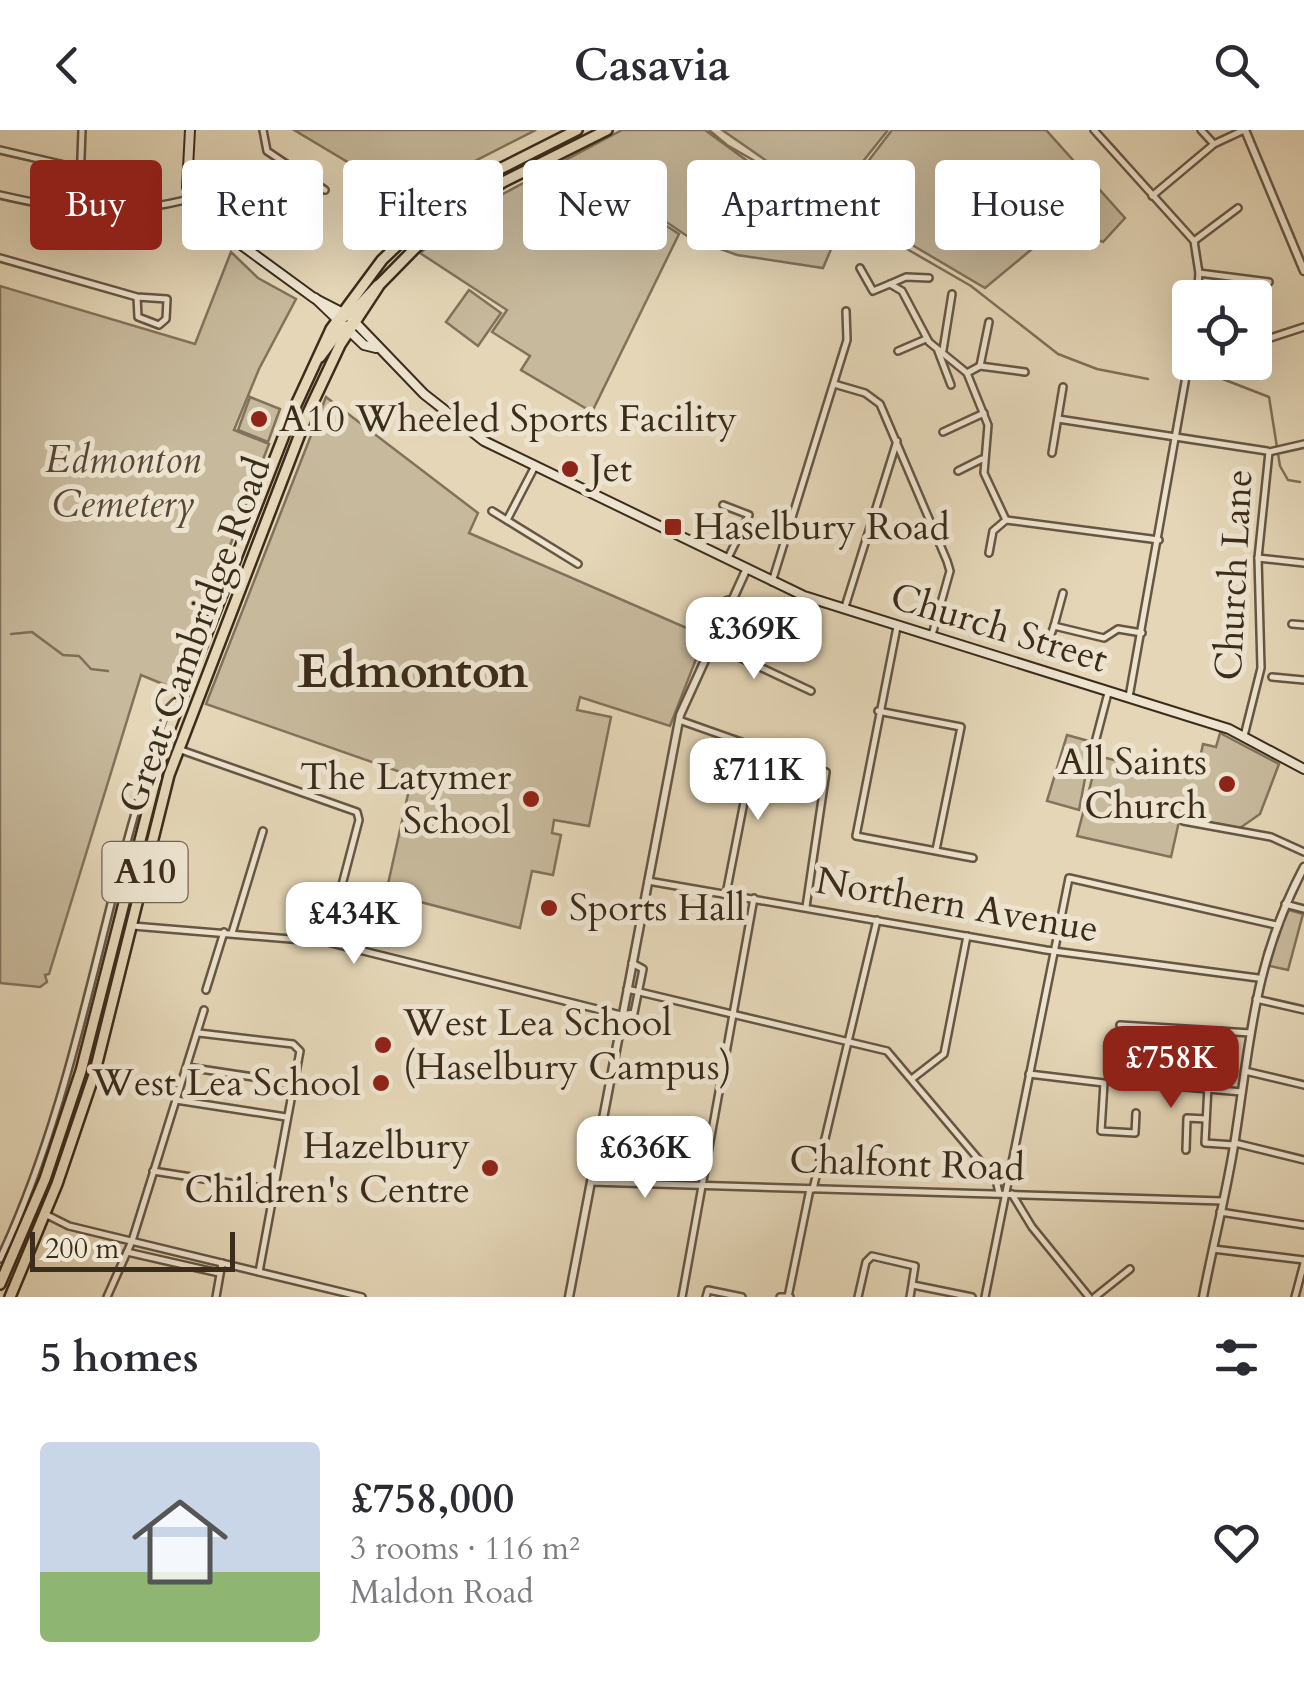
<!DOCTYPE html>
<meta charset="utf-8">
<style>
body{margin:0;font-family:Cardo,serif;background:#f2f2f3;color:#2b2b33;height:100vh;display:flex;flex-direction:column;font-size:38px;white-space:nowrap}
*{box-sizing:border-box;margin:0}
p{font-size:32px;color:#7c7c81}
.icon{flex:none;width:55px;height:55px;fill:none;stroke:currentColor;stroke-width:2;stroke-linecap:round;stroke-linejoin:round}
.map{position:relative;height:1167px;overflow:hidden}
.side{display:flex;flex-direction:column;background:#fff;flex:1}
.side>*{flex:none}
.top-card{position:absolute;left:30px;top:30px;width:1245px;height:90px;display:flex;gap:20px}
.buttons{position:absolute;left:1172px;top:150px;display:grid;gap:20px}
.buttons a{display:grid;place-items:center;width:100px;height:100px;border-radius:10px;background:#fff;box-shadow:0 10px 40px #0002;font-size:50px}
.scale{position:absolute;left:30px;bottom:25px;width:205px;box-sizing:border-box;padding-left:10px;border:5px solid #3c2c1b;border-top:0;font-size:28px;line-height:35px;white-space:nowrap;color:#3c2c1b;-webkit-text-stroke:8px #ede4d0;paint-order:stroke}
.price{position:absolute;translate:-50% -85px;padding:0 22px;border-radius:20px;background:#fff;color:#222;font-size:32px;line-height:65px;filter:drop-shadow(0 2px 5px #0008)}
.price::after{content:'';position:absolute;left:50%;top:60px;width:30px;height:22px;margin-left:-15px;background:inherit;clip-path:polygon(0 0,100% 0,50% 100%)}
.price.selected{background:#8f2418;color:#fff}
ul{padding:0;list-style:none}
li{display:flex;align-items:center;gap:30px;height:250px;padding:0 40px}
li span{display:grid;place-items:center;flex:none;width:280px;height:200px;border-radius:10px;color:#555}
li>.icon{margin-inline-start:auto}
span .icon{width:120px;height:120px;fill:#fffc;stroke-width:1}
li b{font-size:42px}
h2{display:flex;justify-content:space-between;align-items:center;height:120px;padding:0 40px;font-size:42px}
.chip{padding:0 35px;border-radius:10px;background:#fff;box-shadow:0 10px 40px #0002;font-size:35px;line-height:90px}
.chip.selected{background:#8f2418;color:#fff}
header{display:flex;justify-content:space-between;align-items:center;height:130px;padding:0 40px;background:#fff;font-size:45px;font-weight:700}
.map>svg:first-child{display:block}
.green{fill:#c7b99c;stroke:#82725c;stroke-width:2.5}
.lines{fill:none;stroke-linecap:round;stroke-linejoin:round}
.stream{stroke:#7f6f59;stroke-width:2.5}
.minor-casing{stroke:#665642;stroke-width:10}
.tertiary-casing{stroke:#665642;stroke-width:11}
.secondary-casing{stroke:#3c2c1b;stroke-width:12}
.trunk-casing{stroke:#3c2c1b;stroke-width:14}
.minor{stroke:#ede4d0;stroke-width:5}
.tertiary{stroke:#ede4d0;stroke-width:6}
.secondary{stroke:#ede4d0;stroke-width:8}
.trunk{stroke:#e4d6b7;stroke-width:9}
.poi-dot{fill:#8f2418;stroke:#ede4d0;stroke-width:4}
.labels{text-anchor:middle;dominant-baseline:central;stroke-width:10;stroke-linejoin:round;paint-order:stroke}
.shield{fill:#ede4d0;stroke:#716351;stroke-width:2.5}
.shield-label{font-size:35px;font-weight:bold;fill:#3c2c1b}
.poi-label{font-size:38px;fill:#3c2c1b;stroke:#ede4d0;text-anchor:start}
.park-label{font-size:38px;font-style:italic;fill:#584835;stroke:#ede4d0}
.street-label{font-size:38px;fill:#3c2c1b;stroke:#ede4d0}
.district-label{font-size:48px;font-weight:bold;fill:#3c2c1b;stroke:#ede4d0}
</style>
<header><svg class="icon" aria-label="back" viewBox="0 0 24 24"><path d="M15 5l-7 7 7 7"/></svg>Casavia<svg class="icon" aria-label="search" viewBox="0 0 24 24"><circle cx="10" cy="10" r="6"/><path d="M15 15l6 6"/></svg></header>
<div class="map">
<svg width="1304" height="1167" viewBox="0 0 1304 1167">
<rect width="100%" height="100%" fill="#e4d6b7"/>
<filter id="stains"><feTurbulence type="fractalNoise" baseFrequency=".002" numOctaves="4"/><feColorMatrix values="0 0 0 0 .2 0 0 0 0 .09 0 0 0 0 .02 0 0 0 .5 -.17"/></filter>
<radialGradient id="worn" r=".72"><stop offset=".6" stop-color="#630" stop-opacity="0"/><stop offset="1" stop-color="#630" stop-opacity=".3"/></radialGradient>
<!-- green -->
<g class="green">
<polygon points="294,0 536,0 473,32 445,61 412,46 396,61"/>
<polygon points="622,0 705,0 813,79 843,91 823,138 737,125 690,108 638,73 530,49"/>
<polygon points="722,0 888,0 829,74"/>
<polygon points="892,0 1046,0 1125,88 1103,112 1061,95 985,158 902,109 834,76"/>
<polygon points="529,50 638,78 679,104 592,282 521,240 530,226 492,202 507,180 420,123 488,72"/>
<polygon points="231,122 258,148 296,169 259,239 234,300 269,314 175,559 141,545 49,844 45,845 47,852 40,857 0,853 0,156 195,214"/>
<polygon points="469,160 501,183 478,216 446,192"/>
<polygon points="250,267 280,279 268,312 238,300"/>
<polygon points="326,267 478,383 469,403 705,506 670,596 580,567 577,580 611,587 589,696 554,690 552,703 561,705 553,745 532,741 520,798 386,763 412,646 206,574"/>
<polygon points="1220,603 1279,634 1260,684 1240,698 1180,687 1171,727 1077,706 1098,626 1187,648 1197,642 1203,614 1216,617"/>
<polygon points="1067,605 1092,612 1079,680 1047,671"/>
<polygon points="1286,779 1303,784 1288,840 1265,835"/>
</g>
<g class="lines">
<!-- stream -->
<g class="stream">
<polyline points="709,0 727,15 971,156 1058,224 1097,239 1148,249"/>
<polyline points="1202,241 1269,267 1280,336 1288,350 1300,352"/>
<polyline points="11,504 32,502 63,525 79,526 91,539 108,541"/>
</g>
<defs>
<g id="minor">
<polyline points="263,0 267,21 325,60"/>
<polyline points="1094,0 1194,111 1199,143 1197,168"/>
<polyline points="1201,0 1213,13"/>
<polyline points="0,20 82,39"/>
<path d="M0,65C73,82 116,87 190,69"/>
<polyline points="1152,66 1214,14 1244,0"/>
<polyline points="104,80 128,77"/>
<polyline points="79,81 82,0"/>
<polyline points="1194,111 1238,78"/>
<polyline points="0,128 137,167 167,169 166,189 159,195 138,187 137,167"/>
<polyline points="860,138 873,161 890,154 902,161 929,212 967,243 988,295 984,343 1006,390"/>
<polyline points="1199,143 1269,152"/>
<polyline points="890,154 906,147 929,148"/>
<polyline points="1255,213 1304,197"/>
<polyline points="943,220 952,164"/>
<polyline points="898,221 926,209"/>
<polyline points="938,221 951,255"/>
<polyline points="980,236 989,192"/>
<polyline points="967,243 980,236 1025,242"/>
<polyline points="834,254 865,263 880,274 947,431 950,441 932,505"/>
<polyline points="1058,289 1267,321"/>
<polyline points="943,302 984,283"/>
<polyline points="1052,323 1063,257"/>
<polyline points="958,341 982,329"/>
<polyline points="723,375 749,385 728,428"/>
<polyline points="492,381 578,434"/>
<polyline points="507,390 534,338"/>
<polyline points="989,423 993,401 1006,390 1159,410"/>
<polyline points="1258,428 1304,433"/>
<polyline points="772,452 847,210 846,181"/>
<polyline points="845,477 897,311"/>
<polyline points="1292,494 1304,495"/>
<polyline points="1054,496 1063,463"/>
<polyline points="897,497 856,706 973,728"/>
<polyline points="711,514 811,561"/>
<polyline points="1044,524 1054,496 1104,508 1118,499 1142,503"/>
<polyline points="1272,547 1304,550"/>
<polyline points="1129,567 1190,224"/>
<polyline points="878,581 961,597 936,720"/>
<polyline points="679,590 826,642 806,777"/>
<polyline points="1244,606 1261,538 1258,428 1269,322 1304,314"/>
<polyline points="181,620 357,682 359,690 327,812"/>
<polyline points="1091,628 1108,563"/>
<polyline points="1183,691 1271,707 1304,722"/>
<polyline points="648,751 1046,820 1258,848"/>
<polyline points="726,764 755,616"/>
<polyline points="1285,774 1304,779"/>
<polyline points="133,796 327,812 621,885 634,883 643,839 632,833"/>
<polyline points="232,803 263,701"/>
<polyline points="627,859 887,921 996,1050 999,1063"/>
<polyline points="206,860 224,802"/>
<polyline points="1256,869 1304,880"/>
<polyline points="567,872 583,876"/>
<polyline points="1120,895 1251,903"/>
<polyline points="199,903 293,914 300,921 259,1142"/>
<polyline points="187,937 293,953"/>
<polyline points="1245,941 1304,955"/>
<polyline points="1029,944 1104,953 1101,1001 1135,1003 1136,983"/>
<polyline points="913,948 944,924 967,806"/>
<polyline points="1162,955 1242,962"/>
<polyline points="1208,956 1205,1013 1234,1015"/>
<polyline points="176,970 286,987"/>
<polyline points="1235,1013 1304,1030"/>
<polyline points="1186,1020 1187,988 1206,989"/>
<polyline points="153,1041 274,1060"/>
<polyline points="591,1052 1223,1071"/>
<polyline points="813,1059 877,790"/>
<polyline points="1012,1064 1032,1097 1089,1167"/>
<polyline points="1220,1082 1304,1095"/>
<polyline points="47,1085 69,1096 362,1167"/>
<polyline points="1213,1119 1304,1130"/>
<polyline points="127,1122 219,1143"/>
<path d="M0,1129C84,950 102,759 169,578L175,572L178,576"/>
<polyline points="913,1155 972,1167"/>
<polyline points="107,1167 132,1111 204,880"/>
<polyline points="216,1167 222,1133"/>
<polyline points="682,1167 754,768"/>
<polyline points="706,1167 708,1160 742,1167"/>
<polyline points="780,1167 790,1167"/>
<polyline points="788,1167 810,1059"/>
<polyline points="858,1167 866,1132 872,1126 915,1136 910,1167"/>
<polyline points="985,1167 1069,748 1276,795"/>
<polyline points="1095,1167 1130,1139"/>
<polyline points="1295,1167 1304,1133"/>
</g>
<g id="tertiary">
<polyline points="1245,0 1304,141"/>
<polyline points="723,487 727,471 732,470"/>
<polyline points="569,1167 680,585 747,438"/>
<path d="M1203,1167C1213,1114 1227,1062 1235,1009C1251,906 1254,832 1304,737"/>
</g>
<g id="secondary">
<polyline points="190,0 187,57 203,87 314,168 349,186 424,264 484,311 804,466 1229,599 1304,639"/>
<polyline points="315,168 364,215 376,218"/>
</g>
<g id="trunk">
<polyline points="338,190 352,183 378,155"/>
<polyline points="320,227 341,199 354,193"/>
<polyline points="0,1154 45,1049 81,941 167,605 295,277 331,199 382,130 426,88 478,50 577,0"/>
<polyline points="10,1167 57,1054 94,945 169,645 308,283 340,215 380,154 436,97 503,52 607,0"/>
</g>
</defs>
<!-- minor casing -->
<use href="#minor" class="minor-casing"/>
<!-- tertiary casing -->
<use href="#tertiary" class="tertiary-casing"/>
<!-- secondary casing -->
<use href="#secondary" class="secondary-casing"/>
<!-- trunk casing -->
<use href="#trunk" class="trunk-casing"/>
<!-- minor -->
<use href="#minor" class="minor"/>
<!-- tertiary -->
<use href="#tertiary" class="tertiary"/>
<!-- secondary -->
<use href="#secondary" class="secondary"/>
<!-- trunk -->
<use href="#trunk" class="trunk"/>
</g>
<!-- markers -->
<g class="poi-dot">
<circle cx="259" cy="289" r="10"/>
<circle cx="570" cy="339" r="10"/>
<rect x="663" y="387" width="20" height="20" rx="5"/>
<circle cx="1227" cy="654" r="10"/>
<circle cx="531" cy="669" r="10"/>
<circle cx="549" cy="778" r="10"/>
<circle cx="383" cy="915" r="10"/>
<circle cx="381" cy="953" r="10"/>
<circle cx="490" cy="1038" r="10"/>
</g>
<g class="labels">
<!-- shield labels -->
<rect class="shield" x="102.5" y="712" width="85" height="60" rx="8"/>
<g class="shield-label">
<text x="145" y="742">A10</text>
</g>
<!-- poi labels -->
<g class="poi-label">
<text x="279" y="289">A10 Wheeled Sports Facility</text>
<text x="590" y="339">Jet</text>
<text x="693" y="397">Haselbury Road</text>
<text x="1207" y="632" text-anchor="end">All Saints<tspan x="1207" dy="44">Church</tspan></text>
<text x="511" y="647" text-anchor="end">The Latymer<tspan x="511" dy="44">School</tspan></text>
<text x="569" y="778">Sports Hall</text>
<text x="403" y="893">West Lea School<tspan x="403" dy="44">(Haselbury Campus)</tspan></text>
<text x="361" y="953" text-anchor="end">West Lea School</text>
<text x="470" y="1016" text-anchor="end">Hazelbury<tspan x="470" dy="44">Children's Centre</tspan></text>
</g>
<!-- park labels -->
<g class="park-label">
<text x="123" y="330">Edmonton<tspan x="123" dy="44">Cemetery</tspan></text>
</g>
<!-- street labels -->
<g class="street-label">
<text transform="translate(1234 445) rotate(-87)">Church Lane</text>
<text transform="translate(999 498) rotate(17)">Church Street</text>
<text transform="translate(195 505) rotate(-70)">Great Cambridge Road</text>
<text transform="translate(957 775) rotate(10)">Northern Avenue</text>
<text transform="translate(907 1034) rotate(2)">Chalfont Road</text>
</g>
<!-- district labels -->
<g class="district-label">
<text x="413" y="541">Edmonton</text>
</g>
</g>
<rect width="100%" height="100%" filter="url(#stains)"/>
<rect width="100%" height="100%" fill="url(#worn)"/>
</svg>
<div class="buttons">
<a><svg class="icon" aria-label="locate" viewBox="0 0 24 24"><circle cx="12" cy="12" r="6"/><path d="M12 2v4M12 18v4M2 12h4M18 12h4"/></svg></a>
</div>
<div class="scale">200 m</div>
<b class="price" style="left:754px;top:552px">£369K</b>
<b class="price" style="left:758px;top:693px">£711K</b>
<b class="price" style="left:354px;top:837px">£434K</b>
<b class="price selected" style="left:1171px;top:981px">£758K</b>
<b class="price" style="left:645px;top:1071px">£636K</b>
<div class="top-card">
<a class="chip selected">Buy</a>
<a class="chip">Rent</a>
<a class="chip">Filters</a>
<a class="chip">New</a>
<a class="chip">Apartment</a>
<a class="chip">House</a>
</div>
</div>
<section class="side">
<h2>5 homes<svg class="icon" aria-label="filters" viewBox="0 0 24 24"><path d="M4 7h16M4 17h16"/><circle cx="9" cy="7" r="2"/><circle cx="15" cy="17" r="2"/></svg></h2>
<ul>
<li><span style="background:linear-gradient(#c9d6e8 65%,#8fb573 0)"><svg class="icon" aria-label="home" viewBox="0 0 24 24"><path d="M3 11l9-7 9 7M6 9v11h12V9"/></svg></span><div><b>£758,000</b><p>3 rooms · 116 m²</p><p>Maldon Road</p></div><svg class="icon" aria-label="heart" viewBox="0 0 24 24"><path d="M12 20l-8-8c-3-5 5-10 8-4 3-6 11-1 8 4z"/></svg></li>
</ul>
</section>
